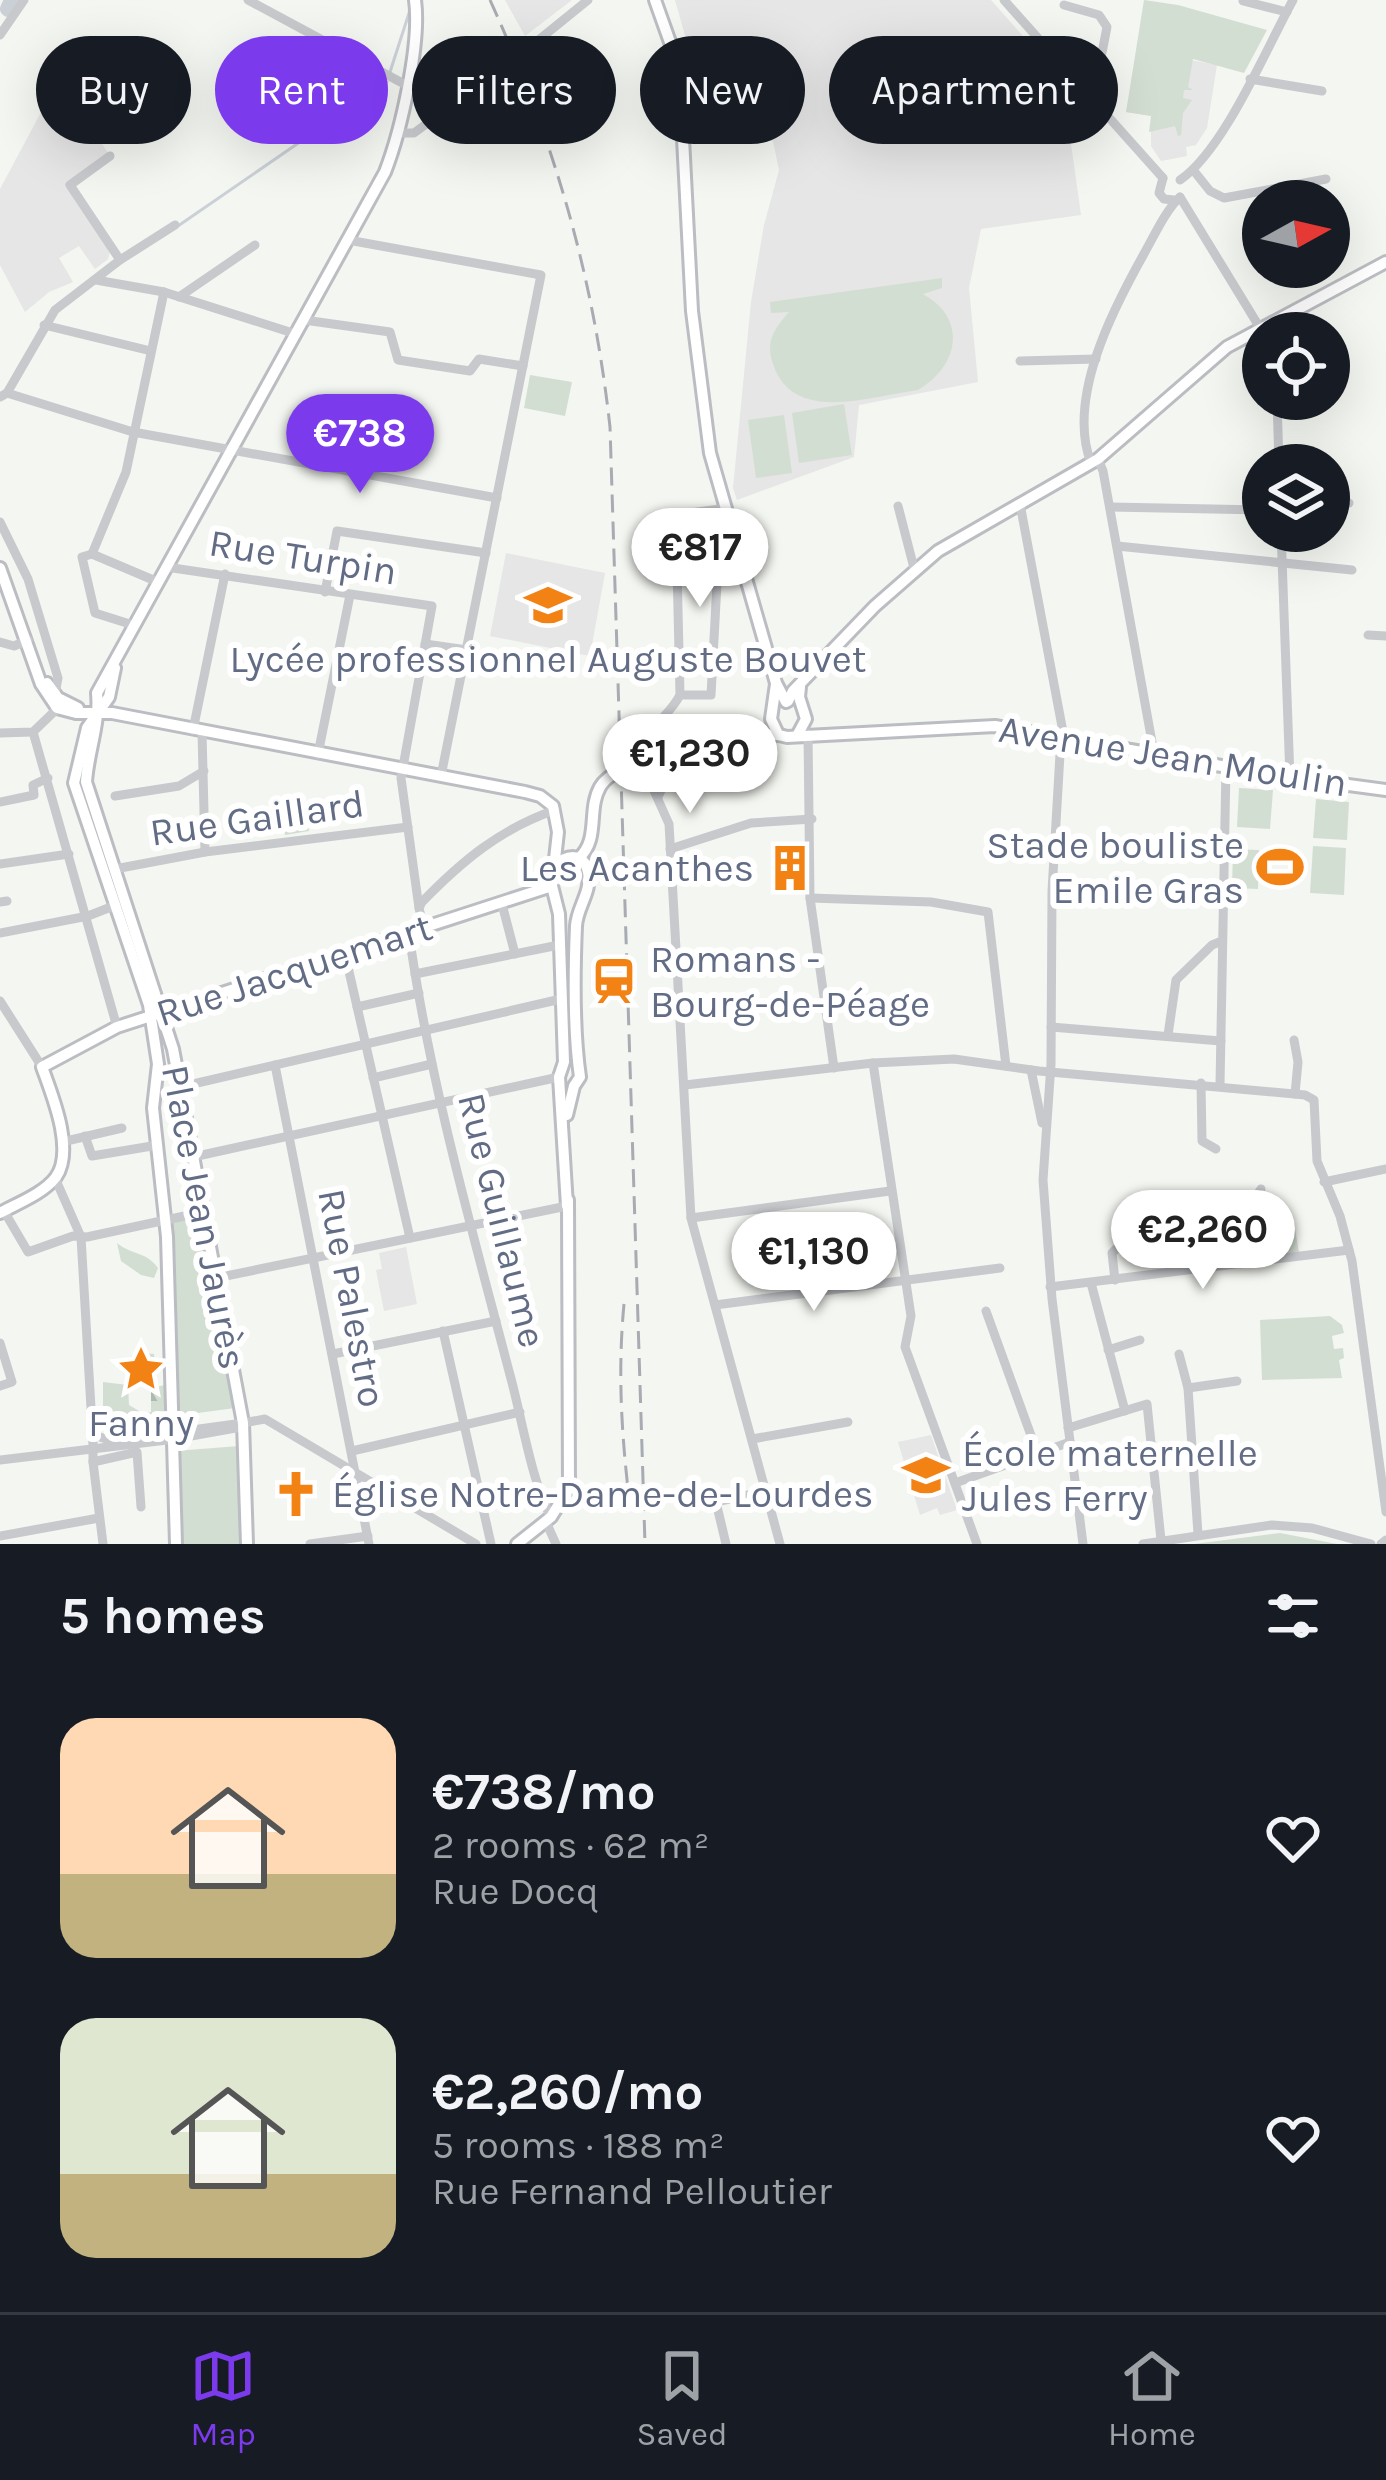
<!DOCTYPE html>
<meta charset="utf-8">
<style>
body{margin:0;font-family:Karla,sans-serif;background:#20242c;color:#f1f3f6;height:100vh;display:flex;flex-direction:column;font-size:45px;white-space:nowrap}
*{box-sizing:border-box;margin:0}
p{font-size:39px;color:#9ea1a6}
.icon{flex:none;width:66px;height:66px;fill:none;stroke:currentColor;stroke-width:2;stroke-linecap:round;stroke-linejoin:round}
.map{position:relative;height:1544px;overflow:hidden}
.panel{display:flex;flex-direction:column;background:#171b24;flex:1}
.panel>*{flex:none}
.hud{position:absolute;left:36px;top:36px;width:1314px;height:108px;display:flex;gap:24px}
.needle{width:78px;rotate:82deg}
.buttons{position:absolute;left:1242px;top:180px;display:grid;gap:24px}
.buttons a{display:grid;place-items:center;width:108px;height:108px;border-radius:50%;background:#171b24;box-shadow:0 12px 48px #0002;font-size:60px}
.price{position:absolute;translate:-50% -102px;padding:0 27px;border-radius:42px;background:#fff;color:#222;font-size:39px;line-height:78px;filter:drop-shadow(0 3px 6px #0008)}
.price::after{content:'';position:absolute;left:50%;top:72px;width:36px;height:27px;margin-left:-18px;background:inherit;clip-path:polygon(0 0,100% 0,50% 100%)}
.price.on{background:#7c3aed;color:#fff}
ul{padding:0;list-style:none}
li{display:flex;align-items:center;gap:36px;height:300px;padding:0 60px}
li span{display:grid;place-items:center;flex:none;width:336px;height:240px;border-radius:36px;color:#555}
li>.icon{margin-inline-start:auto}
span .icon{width:144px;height:144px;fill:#fffc;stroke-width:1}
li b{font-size:51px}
h2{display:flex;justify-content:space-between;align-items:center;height:144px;padding:0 60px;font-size:51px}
.chip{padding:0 42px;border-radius:54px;background:#171b24;box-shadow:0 12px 48px #0002;font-size:42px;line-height:108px}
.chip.on{background:#7c3aed;color:#fff}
.tab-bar{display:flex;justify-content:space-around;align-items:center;height:168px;border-top:3px solid #363941;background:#171b24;font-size:33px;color:#9ea1a6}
.tab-bar a{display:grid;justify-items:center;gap:6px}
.tab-bar .on{color:#7c3aed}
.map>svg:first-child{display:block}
.built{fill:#e5e6e5}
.green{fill:#d3ded2}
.forest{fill:url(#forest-firs)}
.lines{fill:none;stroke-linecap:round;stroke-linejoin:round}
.stream{stroke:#cbd0d7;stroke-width:3}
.river{stroke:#cbd0d7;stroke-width:16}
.major-casing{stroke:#bbbdc2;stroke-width:16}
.minor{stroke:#c7c9cd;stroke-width:9}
.major{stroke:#fff;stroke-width:10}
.rail{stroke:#a8abb2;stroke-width:3;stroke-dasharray:18 9;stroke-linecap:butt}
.minor-bridge{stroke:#c7c9cd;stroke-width:9}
.labels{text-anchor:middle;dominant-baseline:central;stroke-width:12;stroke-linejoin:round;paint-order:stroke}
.street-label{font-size:39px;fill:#626c85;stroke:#fff}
.poi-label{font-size:39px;fill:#626c85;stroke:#fff;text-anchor:start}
</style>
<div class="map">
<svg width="1386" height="1544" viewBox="0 0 1386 1544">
<defs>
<pattern id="forest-firs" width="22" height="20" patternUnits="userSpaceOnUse" patternTransform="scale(3)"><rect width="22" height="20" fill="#d3ded2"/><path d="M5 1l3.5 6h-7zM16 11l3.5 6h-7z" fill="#afb8b0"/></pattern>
</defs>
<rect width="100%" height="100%" fill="#f4f6f1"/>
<!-- built -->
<g class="built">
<polygon points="505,0 572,0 525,36"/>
<polygon points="675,0 991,0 1062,80 1081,215 981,229 969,288 978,382 859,405 854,457 737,500 733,488 751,302 764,225 779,170 773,141 705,132 692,60"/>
<polygon points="1152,0 1170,56 1217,65 1207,128 1196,145 1186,147 1187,156 1161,161 1151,146 1151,116 1126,112"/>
<polygon points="63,84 108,153 66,185 110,252 108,259 95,269 79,246 59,258 73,282 49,292 25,312 0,265 0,189 46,103"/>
<polygon points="506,553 605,573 590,656 490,636"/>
<polygon points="406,1247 417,1304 384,1311 376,1270 382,1269 379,1253"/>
<polygon points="931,1435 957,1510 940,1515 937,1508 920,1515 898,1442"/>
</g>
<!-- green -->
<g class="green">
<polygon points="1144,0 1178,5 1267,30 1244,73 1193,59 1188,87 1193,90 1184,90 1183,98 1192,100 1183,113 1181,135 1178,136 1175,126 1149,132 1151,116 1126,112"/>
<path d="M942,278V288L923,294C968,319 959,366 918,390C870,396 793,425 773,364C765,341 775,328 789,312L771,313L770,302Z"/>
<polygon points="530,375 572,382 565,416 524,408"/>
<polygon points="844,404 852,455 799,463 792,413"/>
<polygon points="784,415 792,473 756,478 748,420"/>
<polygon points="1239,788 1273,790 1270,829 1237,827"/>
<polygon points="304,794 309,831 285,835 280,798"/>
<polygon points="1316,799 1349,802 1347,840 1313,838"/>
<polygon points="1313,846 1346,848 1344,895 1310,893"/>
<polygon points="1233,849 1259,850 1258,889 1232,888"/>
<path d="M1273,1196L1294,1223L1299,1252L1251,1261L1244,1254C1243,1220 1241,1213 1273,1196Z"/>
<polygon points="202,1217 235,1408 176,1416 170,1222"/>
<path d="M117,1243C131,1255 146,1251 158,1268L154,1278L141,1275L121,1261Z"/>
<polygon points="1330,1316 1342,1325 1344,1333 1332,1336 1334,1349 1343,1348 1344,1358 1339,1360 1342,1378 1262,1380 1260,1320"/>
<polygon points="239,1446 243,1544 179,1544 175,1451"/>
<polygon points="1280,1533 1337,1544 1194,1544"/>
</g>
<!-- forest -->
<g class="forest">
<polygon points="136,1352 154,1354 157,1383 141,1385 129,1378 127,1360"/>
<polygon points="103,1382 128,1385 129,1405 144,1414 151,1412 151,1388 165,1385 166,1413 160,1428 118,1436 103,1427"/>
</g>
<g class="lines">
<!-- stream -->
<g class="stream">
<polyline points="390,72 411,7"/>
<polyline points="178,226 387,82"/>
</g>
<!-- river -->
<polyline class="river" points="8,9 12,0"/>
<defs>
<g id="major">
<polyline points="655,0 671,45 682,119 692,311 710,453 776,683 786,702"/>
<polyline points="0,568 41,684 57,708 76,713 112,713 525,792 540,796 553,806 558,832 552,886 559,914 564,1062 559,1077 567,1206"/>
<polyline points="115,668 109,697 87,728 74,783 149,1005 158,1064 153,1108 167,1237 176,1544"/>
<polyline points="47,683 58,698 78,708"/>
<polyline points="776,684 771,719 777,732"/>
<polyline points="788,701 793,691 875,606 938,551 1098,459 1227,347 1386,262"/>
<polyline points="798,734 806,719 799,697 800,687"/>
<path d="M579,858C600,839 587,810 600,787C619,754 753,725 787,737L995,726L1267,774L1386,790"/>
<path d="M554,867C565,855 584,851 588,872C592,892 577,907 576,926C574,974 573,1029 580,1077L574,1086L567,1115"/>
<path d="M0,1213C18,1203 43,1194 56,1177C75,1150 52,1095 42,1067L117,1027L552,886"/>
<path d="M247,1544L243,1423L173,1049L86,782C88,751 100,725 97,693L385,172C401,131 421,43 415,0"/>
<polyline points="517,1544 551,1517 569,1488 568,1200"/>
</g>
</defs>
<!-- major casing -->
<use href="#major" class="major-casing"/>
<!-- minor -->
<g class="minor">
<polyline points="248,0 406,85"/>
<polyline points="1004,0 1163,178"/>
<polyline points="1243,1 1287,12"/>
<polyline points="1064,5 1099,15 1107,27 1093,99"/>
<polyline points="0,35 24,0"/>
<polyline points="525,51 588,0"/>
<polyline points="1250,79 1322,91"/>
<polyline points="397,133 414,133 514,59"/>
<polyline points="1194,171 1210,191 1224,198 1326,179"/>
<polyline points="1163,178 1159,193 1164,199 1174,200"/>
<path d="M1180,180C1224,150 1266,49 1293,0"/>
<polyline points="1180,197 1260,328"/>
<polyline points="348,240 541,275 441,776"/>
<polyline points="120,260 175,225"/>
<polyline points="96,280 164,292 296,334"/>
<polyline points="179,297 255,245"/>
<polyline points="304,320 390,332 398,360 470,371 479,359 523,366"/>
<polyline points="44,325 151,351"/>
<polyline points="1256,330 1263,350"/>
<polyline points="1020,361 1096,359"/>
<polyline points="7,393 133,432 497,498"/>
<polyline points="0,397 7,393 55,310 120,260 70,185 110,156"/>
<polyline points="1277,399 1279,465"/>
<polyline points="1098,459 1103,471 1154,753"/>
<path d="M1091,463C1066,398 1114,307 1145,252C1155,234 1166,210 1180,197"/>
<polyline points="1329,503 1349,503"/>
<polyline points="1020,504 1064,737"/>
<polyline points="898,506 914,568"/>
<polyline points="1110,507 1263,510"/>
<polyline points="0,522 28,579 58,678 55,694"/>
<polyline points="1281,531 1290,778"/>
<polyline points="1117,546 1352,570"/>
<polyline points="92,554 126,472 164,292"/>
<polyline points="166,567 432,606 401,778 419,908"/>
<polyline points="325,592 337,531 486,553"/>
<polyline points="133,625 95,613 82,557 92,554 158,582"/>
<polyline points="1368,635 1386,636"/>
<polyline points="0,642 14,646 28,640"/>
<polyline points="425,644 467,650"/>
<polyline points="680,695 711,695 719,546 727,529 733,528"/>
<polyline points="193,730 225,574"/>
<polyline points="33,732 117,1027"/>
<polyline points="202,732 205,852"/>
<polyline points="0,733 33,732 61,705"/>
<polyline points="808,734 810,898 834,1068"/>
<polyline points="1061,737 1052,891 1051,1064 1043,1180 1052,1299 1083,1544"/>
<path d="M646,745C651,724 670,715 680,695L676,525L683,514L727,508"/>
<polyline points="318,754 350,595"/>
<polyline points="647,775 669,824 691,1218 780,1544"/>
<polyline points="115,796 179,786 204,771"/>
<path d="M658,797C668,771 694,763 717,752"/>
<polyline points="0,802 34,795 33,785 48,778"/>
<polyline points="670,849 751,823 812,819"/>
<polyline points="0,864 69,854"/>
<polyline points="115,869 205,852 408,827"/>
<polyline points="810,898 931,902 988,912 1006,1066"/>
<polyline points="0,902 7,901"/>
<polyline points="502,904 515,954"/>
<path d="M424,929L419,908L422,902C462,861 500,829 555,810"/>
<polyline points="0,933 88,916 116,905"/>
<path d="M409,934C430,1083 472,1230 510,1375C521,1414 532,1484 551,1517"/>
<polyline points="345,954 410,1238"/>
<polyline points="415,974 559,945"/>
<polyline points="0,1001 42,1067"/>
<polyline points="357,1007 419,993"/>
<polyline points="1051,1027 1221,1041"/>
<polyline points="1168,1035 1176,980 1212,945 1222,941"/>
<polyline points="1294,1040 1298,1062 1295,1094"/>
<polyline points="873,1063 911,1316 905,1347 977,1544"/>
<polyline points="275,1065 369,1544"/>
<polyline points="1031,1070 1042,1123"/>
<polyline points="373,1078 432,1064"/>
<polyline points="1201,1083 1202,1141 1216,1149"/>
<polyline points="685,1085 873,1063 954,1059 1039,1071 1305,1095 1314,1100 1317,1161 1340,1216 1352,1261 1386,1512"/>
<polyline points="1220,1085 1226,767"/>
<polyline points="180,1087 561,999"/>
<polyline points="85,1136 92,1156 158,1145"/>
<polyline points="62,1142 122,1128"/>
<polyline points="193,1157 559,1077"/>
<polyline points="55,1178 81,1237 93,1442"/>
<polyline points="1324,1182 1386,1169"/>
<polyline points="4,1211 28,1252 73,1236 87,1237 203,1212"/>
<polyline points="691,1218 890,1191"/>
<polyline points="1240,1264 1241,1217 1261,1189"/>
<polyline points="216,1278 567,1206"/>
<polyline points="1115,1280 1112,1253 1124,1241 1144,1237 1147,1232 1143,1225 1122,1228 1124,1241"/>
<polyline points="1091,1283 1125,1411"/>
<polyline points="1050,1287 1349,1250"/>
<polyline points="715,1305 1000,1268"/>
<polyline points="986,1311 1037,1452"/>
<polyline points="443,1331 491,1544"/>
<polyline points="0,1343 12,1382 0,1386"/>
<polyline points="1108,1350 1140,1340"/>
<polyline points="333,1354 496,1321"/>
<polyline points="1179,1354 1188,1388 1198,1534"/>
<polyline points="1188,1388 1237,1381"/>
<polyline points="1068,1428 1147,1404 1161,1540"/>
<polyline points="94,1435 112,1441 243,1423"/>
<polyline points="752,1439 848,1422"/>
<polyline points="352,1451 520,1412"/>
<polyline points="0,1460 167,1440 173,1435 180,1438 241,1427 243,1423 265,1419 476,1544"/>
<polyline points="955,1483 1070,1442"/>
<polyline points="546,1522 556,1544"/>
<polyline points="0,1536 99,1518"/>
<polyline points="103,1544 93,1462 137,1452 141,1507"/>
<polyline points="310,1544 368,1536"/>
<polyline points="726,1544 716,1502 766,1491"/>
<polyline points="1143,1544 1272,1525 1312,1528 1371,1544"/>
<polyline points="1381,1544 1386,1540"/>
</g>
<!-- major -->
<use href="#major" class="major"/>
<!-- rail -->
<g class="rail">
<path d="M490,0C554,141 593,273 610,427L645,1544"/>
<path d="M624,1304C618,1367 621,1427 628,1489"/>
</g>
<!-- minor-bridge -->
<g class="minor-bridge">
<polyline points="646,745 647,775"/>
<polyline points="93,1462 93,1442"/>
</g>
</g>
<!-- icons -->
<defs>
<symbol id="school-bare" viewBox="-9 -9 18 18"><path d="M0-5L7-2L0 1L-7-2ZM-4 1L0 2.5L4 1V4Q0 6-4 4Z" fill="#f38214" stroke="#fff" stroke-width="2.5" paint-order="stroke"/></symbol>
<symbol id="stadium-bare" viewBox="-9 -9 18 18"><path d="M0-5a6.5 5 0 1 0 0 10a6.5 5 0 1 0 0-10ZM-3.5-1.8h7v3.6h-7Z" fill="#f38214" stroke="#fff" stroke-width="2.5" paint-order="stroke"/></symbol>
<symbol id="building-bare" viewBox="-9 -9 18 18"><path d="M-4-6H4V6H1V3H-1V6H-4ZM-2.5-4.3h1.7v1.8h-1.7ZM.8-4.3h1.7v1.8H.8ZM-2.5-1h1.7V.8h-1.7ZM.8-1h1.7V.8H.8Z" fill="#f38214" stroke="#fff" stroke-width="2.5" paint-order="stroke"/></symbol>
<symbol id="station-bare" viewBox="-9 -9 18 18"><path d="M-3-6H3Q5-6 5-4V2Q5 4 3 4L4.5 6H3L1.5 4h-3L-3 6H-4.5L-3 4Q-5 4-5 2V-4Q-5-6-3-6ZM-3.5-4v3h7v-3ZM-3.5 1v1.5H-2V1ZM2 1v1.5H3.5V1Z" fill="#f38214" stroke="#fff" stroke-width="2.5" paint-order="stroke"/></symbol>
<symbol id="sight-bare" viewBox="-9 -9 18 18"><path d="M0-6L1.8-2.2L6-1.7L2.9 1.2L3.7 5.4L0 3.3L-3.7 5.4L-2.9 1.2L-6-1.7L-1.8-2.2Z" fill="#f38214" stroke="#fff" stroke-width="2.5" paint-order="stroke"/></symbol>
<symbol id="church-bare" viewBox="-9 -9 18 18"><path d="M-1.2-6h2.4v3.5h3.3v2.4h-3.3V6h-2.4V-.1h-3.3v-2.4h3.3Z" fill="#f38214" stroke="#fff" stroke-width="2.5" paint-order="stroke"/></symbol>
</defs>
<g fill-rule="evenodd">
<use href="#school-bare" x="515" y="572" width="66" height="66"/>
<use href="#stadium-bare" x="1247" y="834" width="66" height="66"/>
<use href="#building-bare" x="757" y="835" width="66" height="66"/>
<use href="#station-bare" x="581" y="948" width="66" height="66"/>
<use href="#sight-bare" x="108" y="1336" width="66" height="66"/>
<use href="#school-bare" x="893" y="1442" width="66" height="66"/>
<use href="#church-bare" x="263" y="1461" width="66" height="66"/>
</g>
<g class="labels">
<!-- street labels -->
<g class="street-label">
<text transform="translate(303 557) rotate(9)">Rue Turpin</text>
<text transform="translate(1173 756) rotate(9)">Avenue Jean Moulin</text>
<text transform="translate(257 818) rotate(-8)">Rue Gaillard</text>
<text transform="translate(294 970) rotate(-18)">Rue Jacquemart</text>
<text transform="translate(204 1217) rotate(79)">Place Jean Jaurès</text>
<text transform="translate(502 1220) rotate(76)">Rue Guillaume</text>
<text transform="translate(352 1298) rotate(79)">Rue Palestro</text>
</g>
<!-- poi labels -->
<g class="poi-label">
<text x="548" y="659" text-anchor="middle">Lycée professionnel Auguste Bouvet</text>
<text x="1244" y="845" text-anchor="end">Stade bouliste<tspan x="1244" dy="45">Emile Gras</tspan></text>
<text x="754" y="868" text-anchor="end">Les Acanthes</text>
<text x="650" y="959">Romans -<tspan x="650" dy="45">Bourg-de-Péage</tspan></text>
<text x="141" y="1423" text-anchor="middle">Fanny</text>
<text x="962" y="1453">École maternelle<tspan x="962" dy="45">Jules Ferry</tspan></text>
<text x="332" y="1494">Église Notre-Dame-de-Lourdes</text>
</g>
</g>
</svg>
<div class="buttons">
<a><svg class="needle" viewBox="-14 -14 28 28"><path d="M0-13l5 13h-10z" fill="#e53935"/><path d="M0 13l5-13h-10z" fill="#9ea1a6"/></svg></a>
<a><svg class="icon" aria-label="locate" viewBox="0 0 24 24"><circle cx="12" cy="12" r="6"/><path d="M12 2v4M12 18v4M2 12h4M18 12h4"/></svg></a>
<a><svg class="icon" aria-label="layers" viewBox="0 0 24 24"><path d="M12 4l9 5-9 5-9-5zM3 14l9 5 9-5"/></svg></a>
</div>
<b class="price on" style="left:360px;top:496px">€738</b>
<b class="price" style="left:700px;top:610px">€817</b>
<b class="price" style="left:690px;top:816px">€1,230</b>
<b class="price" style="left:1203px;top:1292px">€2,260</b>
<b class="price" style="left:814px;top:1314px">€1,130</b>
<div class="hud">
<a class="chip">Buy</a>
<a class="chip on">Rent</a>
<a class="chip">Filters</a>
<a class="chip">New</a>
<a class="chip">Apartment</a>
</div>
</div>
<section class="panel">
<h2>5 homes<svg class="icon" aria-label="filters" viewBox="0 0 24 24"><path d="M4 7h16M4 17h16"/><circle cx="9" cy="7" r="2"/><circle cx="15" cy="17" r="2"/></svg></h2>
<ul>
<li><span style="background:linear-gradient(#ffd9b3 65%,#c2b280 0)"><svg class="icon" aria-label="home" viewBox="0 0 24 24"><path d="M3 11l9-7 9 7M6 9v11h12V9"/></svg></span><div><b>€738/mo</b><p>2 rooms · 62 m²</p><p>Rue Docq</p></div><svg class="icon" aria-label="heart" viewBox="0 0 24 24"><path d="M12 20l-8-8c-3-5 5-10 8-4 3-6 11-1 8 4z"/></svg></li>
<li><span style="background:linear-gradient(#dfe7d0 65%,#c2b280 0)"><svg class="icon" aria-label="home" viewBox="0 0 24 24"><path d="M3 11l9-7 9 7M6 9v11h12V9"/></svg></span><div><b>€2,260/mo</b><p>5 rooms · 188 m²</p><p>Rue Fernand Pelloutier</p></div><svg class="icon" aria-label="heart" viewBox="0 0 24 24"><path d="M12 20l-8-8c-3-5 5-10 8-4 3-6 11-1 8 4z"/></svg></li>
</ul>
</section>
<nav class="tab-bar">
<a class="on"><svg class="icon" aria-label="map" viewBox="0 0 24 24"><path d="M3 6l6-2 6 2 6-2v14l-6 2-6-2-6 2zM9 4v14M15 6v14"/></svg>Map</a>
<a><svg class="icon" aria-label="saved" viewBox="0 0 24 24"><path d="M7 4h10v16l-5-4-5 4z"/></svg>Saved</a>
<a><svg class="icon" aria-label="home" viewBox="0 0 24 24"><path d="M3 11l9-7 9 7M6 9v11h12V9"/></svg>Home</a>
</nav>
